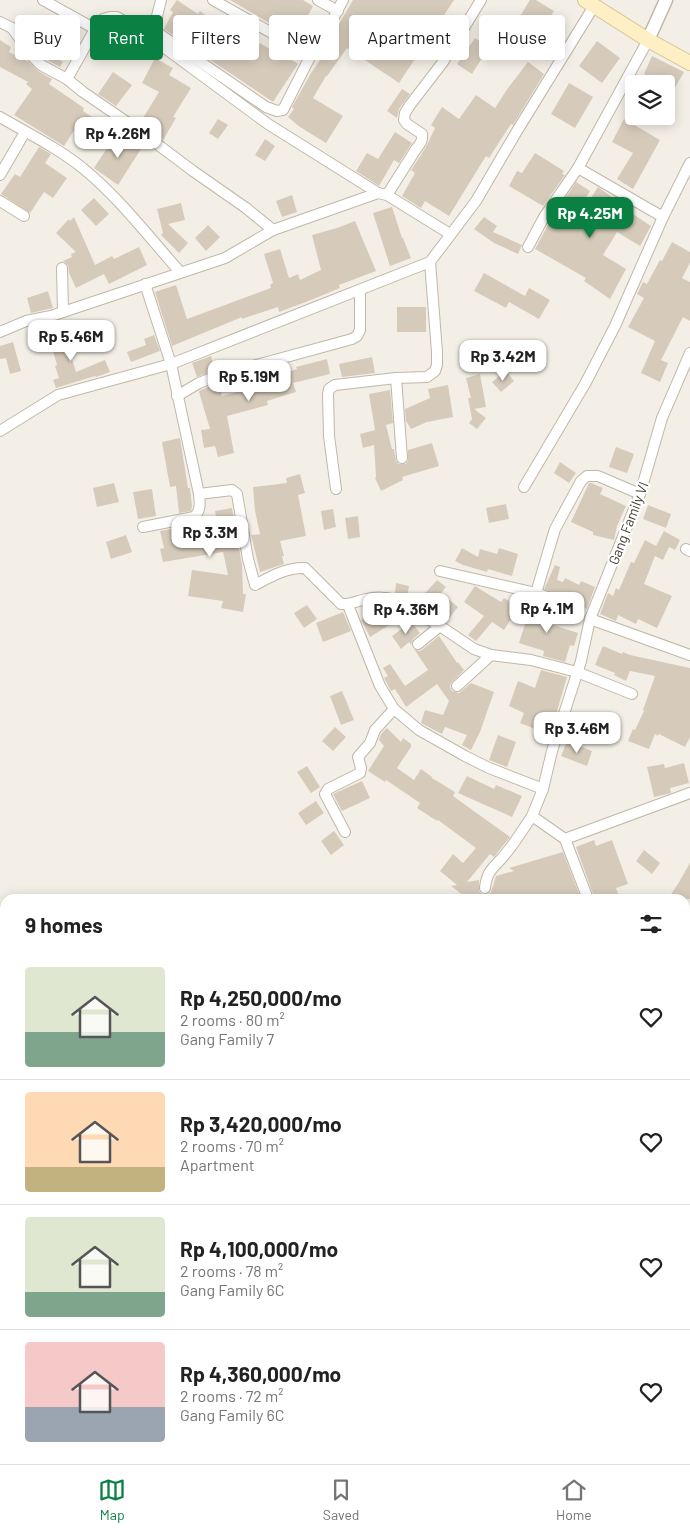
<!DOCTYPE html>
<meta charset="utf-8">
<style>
body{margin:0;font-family:Barlow,sans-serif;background:#f6f6f6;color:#222;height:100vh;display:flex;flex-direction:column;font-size:19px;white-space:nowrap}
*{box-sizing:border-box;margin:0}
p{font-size:16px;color:#767676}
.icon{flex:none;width:28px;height:28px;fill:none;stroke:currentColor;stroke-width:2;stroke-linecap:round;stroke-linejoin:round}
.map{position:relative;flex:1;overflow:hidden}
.details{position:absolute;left:0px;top:894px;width:690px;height:571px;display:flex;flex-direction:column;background:#fff;border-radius:15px 15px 0 0;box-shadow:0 2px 12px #0003}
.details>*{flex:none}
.guide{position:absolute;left:15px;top:15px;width:660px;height:45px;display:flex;gap:10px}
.buttons{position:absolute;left:625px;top:75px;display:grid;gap:10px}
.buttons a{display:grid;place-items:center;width:50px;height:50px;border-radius:5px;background:#fff;box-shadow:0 2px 12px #0003;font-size:25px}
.price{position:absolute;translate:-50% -42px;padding:0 11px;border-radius:10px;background:#fff;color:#222;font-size:16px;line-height:32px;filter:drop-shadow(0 1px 2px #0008)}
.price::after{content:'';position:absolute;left:50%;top:30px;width:15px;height:11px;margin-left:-8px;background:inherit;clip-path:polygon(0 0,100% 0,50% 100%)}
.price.on{background:#0b8043;color:#fff}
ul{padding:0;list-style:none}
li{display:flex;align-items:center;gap:15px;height:125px;padding:0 25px}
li+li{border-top:1px solid #e0e0e0}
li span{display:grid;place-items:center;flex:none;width:140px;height:100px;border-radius:5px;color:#555}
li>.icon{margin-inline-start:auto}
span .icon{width:60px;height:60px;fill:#fffc;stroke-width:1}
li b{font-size:21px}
h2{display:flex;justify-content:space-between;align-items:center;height:60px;padding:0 25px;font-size:21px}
.chip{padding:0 18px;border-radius:5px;background:#fff;box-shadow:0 2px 12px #0003;font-size:18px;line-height:45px}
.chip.on{background:#0b8043;color:#fff}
.dock{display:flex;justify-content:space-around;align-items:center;height:70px;border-top:1px solid #e0e0e0;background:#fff;font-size:14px;color:#767676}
.dock a{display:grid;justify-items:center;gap:2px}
.dock .on{color:#0b8043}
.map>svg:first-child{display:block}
.building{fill:#d6cbbb}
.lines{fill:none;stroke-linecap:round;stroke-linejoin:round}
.minor-casing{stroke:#c0b7a8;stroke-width:12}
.tertiary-casing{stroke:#c0b7a8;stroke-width:15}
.secondary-casing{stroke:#d7c394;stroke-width:16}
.minor{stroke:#fff;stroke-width:10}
.tertiary{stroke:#fff;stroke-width:12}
.secondary{stroke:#ffefc5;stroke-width:14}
.rail{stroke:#969696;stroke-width:4;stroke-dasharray:6 6;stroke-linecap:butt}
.labels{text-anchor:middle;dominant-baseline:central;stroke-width:4.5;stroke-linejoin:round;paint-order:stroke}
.street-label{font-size:14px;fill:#474035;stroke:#fff}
</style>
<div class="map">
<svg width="690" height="1464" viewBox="0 0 690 1464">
<rect width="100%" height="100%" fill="#f4efe6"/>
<!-- building -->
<g class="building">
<polygon points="177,0 198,14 200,11 214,22 215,20 259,45 260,43 275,52 276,50 298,64 273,102 164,29 173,12 170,10"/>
<polygon points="230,0 303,0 313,6 304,23 312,28 304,43"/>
<polygon points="353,0 454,0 399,83 347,48 327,76 326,76 313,98 343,116 326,143 300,127 288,117 294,109 292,107 311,73 330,46 328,44 337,32 335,31"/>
<polygon points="530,0 536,0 554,11 541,32 519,18"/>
<polygon points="475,38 489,47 472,74 457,64"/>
<polygon points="0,40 11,47 9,52 29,62 38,71 52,79 49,84 84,108 83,111 100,122 100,126 91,137 77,126 64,146 14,115 32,89 26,84 28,82 0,67"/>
<polygon points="597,41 620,58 602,83 579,66"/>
<polygon points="45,51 63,62 60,67 45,59 41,56"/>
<polygon points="652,56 684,72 674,89 666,85 666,84 663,84 644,74"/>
<polygon points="155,58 173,68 169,75 191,88 173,117 176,118 163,140 140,123 159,92 142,83"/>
<polygon points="528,62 544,74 513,125 511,124 489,158 486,156 449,216 425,201 421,208 402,196 415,173 411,170 426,147 435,128 431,125 442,107 459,119 476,95 495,108 508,88"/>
<polygon points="113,72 132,85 116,106 98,94"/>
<polygon points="569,83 593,97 575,128 551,114"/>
<polygon points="402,89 410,94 399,109 397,118 387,111"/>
<polygon points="218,119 228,125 218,139 209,133"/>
<polygon points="624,119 660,140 633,189 617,179 633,153 612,142"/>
<polygon points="395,132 412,143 399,163 394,160 379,186 356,171 367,153 378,159"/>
<polygon points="117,133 141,149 118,185 94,168"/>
<polygon points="265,139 275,146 265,161 255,155"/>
<polygon points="39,147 51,154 45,163 67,178 53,198 44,192 30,213 1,194 15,174 20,177"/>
<polygon points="535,153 564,171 562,174 565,175 543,206 509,186 517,171 522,173"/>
<polygon points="576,182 590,191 576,213 601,229 612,212 591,198 598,187 631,211 630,212 651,226 640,246 617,232 603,255 626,269 610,299 584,281 586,278 535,249 550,221"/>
<polygon points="292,195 297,212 282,217 276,201"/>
<polygon points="94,198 109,214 96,226 81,210"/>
<polygon points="181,203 185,220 168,224 188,243 179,253 161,235 163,233 157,209"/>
<polygon points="392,207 402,238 403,238 411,258 390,266 373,213"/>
<polygon points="74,217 95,265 112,256 114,259 139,247 147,265 109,284 104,274 76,288 69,273 68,265 63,261 72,257 71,254 76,252 56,233 69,219 70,221"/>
<polygon points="484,217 497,226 493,232 522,245 518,254 494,243 474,229"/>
<polygon points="355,221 376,271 339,285 340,288 306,302 279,312 278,307 242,319 242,317 172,346 155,292 176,285 187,319 271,288 270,285 273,283 264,254 280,249 289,278 298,274 300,280 321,270 312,235 337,228"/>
<polygon points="208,225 220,237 206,251 195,238"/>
<polygon points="672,242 690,252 690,263 682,278 690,282 690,321 683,317 661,360 668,363 660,382 641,373 655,341 628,327 644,298 637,294 643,282 647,284 660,260 662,261"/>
<polygon points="484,273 525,296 529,288 550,300 539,319 509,302 506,308 474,291"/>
<polygon points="48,291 53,308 31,313 27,298"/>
<rect x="397" y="307" width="29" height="25"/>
<polygon points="66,329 73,352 70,353 76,372 105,360 110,372 96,377 95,376 56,388 53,380 59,378 55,366 57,365 48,334"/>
<polygon points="154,335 160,351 131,362 127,352 146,345 144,339"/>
<polygon points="13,342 21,371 10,374 6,358 0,359 0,346"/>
<polygon points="211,356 215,370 197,377 192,363"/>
<polygon points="372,357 375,373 342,377 339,364"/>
<polygon points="327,359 330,374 293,383 296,392 267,401 268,405 227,416 234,453 218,457 215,446 204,448 201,430 210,429 199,392 201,390 218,383 222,396 266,384 265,379 297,369 296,367"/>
<polygon points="506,371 514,381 501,392 492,382"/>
<polygon points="480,374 486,407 474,409 486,418 477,429 469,423 472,419 468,398 471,398 466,378"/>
<polygon points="448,385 453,417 427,422 411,429 406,421 405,409 430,398 428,389"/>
<polygon points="390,390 393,423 386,425 392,449 394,449 396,461 399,464 405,464 408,461 408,450 432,443 439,466 402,477 403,480 381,491 375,478 376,477 374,445 363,448 360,434 375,430 369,394"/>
<polygon points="180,438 188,488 190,488 192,506 191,511 179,513 176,486 170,487 162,442"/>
<polygon points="616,447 634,454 627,473 609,467"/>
<polygon points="560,462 576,473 569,483 554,473"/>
<polygon points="300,474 305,493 298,495 306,536 280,541 284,556 282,556 284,564 260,572 251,535 260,534 255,511 253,487 287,483 286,478"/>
<polygon points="114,483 119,502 97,507 93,488"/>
<polygon points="589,483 591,483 603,488 600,494 626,506 617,526 614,540 593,535 593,532 571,522"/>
<polygon points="152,489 156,516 138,519 133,492"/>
<polygon points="506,504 509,519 489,523 486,508"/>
<polygon points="648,505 671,514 666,528 643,519"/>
<polygon points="232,508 242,565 243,594 246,594 243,612 221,608 223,601 188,596 192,570 228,575 223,552 163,562 160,549 164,548 160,531 195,524 201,520 216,517 215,511"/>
<polygon points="333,509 336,527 324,530 321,511"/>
<polygon points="358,516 360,537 348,539 345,518"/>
<polygon points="664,531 680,540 675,550 669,547 663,560 655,556 644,584 672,596 657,628 638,619 636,624 618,615 616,621 600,614 608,593 613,596 616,588 619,590 631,562 634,563 645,540 656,546"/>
<polygon points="126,535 132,552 111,559 106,542"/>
<polygon points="462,548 478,557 480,549 497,554 499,548 518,554 512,576 488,569 487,572 463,565 455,561"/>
<polygon points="555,565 560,567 557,580 563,582 565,578 579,585 581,581 595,587 587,609 569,601 564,596 544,589"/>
<polygon points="437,580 446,587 441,593 458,607 446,622 438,617 419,600"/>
<polygon points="396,583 409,586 407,598 395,593"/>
<polygon points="475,586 501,602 504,598 519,607 504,630 492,622 476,641 468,635 484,616 464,602"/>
<polygon points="538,601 549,605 544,622 578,633 574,646 570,645 565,662 543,656 544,651 519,643 532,602 537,604"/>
<polygon points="307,605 317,619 304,628 294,613"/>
<polygon points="377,609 381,609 391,624 370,637 361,620"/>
<polygon points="343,612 351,631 323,642 316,623"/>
<polygon points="411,622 420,633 413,639 411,645 409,642 401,649 392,636"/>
<polygon points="439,636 457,663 458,662 464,670 451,683 450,687 452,691 459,693 471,683 494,692 480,732 471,750 462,745 467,735 445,727 442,734 421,723 425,710 443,715 449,701 437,684 406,707 395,689 391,691 384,678 388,676 383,668 390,664 405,686 428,670 414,649 419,651 422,650"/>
<polygon points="603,646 622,654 623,652 630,655 690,668 690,737 685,747 659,734 658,736 655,734 649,749 628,741 633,729 635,730 644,711 643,710 655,676 630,671 626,681 614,675 615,673 595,665"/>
<polygon points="541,670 567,677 550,735 520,723 524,713 509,706 518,681 535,688"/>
<polygon points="342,691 354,720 341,725 330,696"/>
<polygon points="335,727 346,737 333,751 322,741"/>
<polygon points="387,728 401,742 403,738 411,744 411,747 397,768 414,780 421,769 432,777 432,778 455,792 453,796 510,837 494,857 490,854 467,882 479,880 479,891 483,895 487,895 491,892 496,876 514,871 509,868 563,852 581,899 468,899 451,886 457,885 440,871 453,854 463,863 476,848 438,820 437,821 417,808 420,803 386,780 385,782 368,771 384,746 379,740 381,734"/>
<polygon points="498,735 516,742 507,767 489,760"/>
<polygon points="567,741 592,751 587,766 561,756"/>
<polygon points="684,763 689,783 670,788 671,793 654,797 647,767 664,764 665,768"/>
<polygon points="307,766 320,787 311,793 297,772"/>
<polygon points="467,776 494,789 496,785 522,796 512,817 458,793"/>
<polygon points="362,781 370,798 342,811 333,794"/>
<polygon points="316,801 324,813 306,825 298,813"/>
<polygon points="334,831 344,845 331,855 321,841"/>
<polygon points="594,840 596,846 612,840 628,884 616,888 620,899 595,899 576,847"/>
<polygon points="644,850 660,863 652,874 636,861"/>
<polygon points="690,863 690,899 668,899 679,882"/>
</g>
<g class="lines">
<defs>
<g id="minor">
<polyline points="43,0 95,29"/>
<path d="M161,0C159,10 153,24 158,33L266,107L277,111L283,110L311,55L325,34L343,0"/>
<polyline points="213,0 311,55"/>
<polyline points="318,0 338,11"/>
<polyline points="0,22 12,28 33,57 41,65 67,79 83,92 137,129 193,171 246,208 273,230"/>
<polyline points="648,40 578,168 663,217"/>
<polyline points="67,79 95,29 103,19 110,17 117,17 147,35 268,124 378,193 387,195 450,234"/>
<path d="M0,117C29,134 60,149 85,170C120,199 150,238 180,272"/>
<polyline points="0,175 25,132"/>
<path d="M387,195L416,149C420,144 423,141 422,134L407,124L404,120L405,113L410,105L443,62L481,0"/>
<polyline points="0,201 24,216"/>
<polyline points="528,247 544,217 578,168"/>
<polyline points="62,268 63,311"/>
<path d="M145,284L171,364L199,494L232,490L237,494L248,559L255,585C270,577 287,567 305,568L341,604C350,605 357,601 366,599C375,597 386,597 395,600L440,626L474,649L491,655L531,660L577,672L632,694"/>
<polyline points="0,332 26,321 51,316 225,258 273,230 378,193"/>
<polyline points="690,353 662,418 640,494 590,619 581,661 552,751 543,789 532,816 565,839 690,793"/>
<polyline points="396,378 402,458"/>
<polyline points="177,396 199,383 220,375 352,339 357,336 360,330 360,290"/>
<polyline points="0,431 58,395 171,364 430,262"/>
<polyline points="524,487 585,384 615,326 663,217 690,163"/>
<polyline points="336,489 329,436 328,394 329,389 335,385 396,378 427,377 435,371 437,365 437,352 430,262 476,201 517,131 594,6"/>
<path d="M143,527L194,517C201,511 200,502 199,494"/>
<polyline points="686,549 690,551"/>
<polyline points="440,571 536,593 562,602"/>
<polyline points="536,593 555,529 581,481 587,476 598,476 640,494"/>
<polyline points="348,605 380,686 394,709 419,730 465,756 489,768 543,789"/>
<polyline points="590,619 690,655"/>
<polyline points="418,644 440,626"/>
<polyline points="457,686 491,655"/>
<polyline points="345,832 325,794 328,789 360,773 361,768 358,757 370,743 375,730 394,709"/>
<polyline points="565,839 588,899"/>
<path d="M485,888C487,868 496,867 507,852C516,841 524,828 532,816"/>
<polyline points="685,924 690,924"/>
<polyline points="685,1039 690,1036"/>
<polyline points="685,1059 690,1068"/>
<polyline points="685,1115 690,1112"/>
<polyline points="685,1165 690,1163"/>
<polyline points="685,1297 690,1294"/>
<polyline points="0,1298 5,1310"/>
<polyline points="0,1322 5,1320"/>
<polyline points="685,1423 690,1420"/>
<polyline points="685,1454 690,1460"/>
<polyline points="429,1460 431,1464"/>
<polyline points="12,1464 37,1460"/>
<polyline points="615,1464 622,1460"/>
</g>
<polyline id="tertiary" points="648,40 666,0"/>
<polyline id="secondary" points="585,0 648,40 690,63"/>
</defs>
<!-- minor casing -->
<use href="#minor" class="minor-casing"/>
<!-- tertiary casing -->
<use href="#tertiary" class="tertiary-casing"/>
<!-- secondary casing -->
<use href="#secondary" class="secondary-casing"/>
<!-- minor -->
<use href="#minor" class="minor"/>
<!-- tertiary -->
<use href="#tertiary" class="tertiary"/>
<!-- secondary -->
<use href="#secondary" class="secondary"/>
<!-- rail -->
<g class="rail">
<polyline points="685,1279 690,1277"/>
<polyline points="228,1464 245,1460"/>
</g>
</g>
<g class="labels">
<!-- street labels -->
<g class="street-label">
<text transform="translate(628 523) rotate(-69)">Gang Family VI</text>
</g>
</g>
</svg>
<div class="buttons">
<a><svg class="icon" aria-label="layers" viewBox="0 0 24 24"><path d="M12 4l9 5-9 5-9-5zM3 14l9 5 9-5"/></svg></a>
</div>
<b class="price" style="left:118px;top:159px">Rp 4.26M</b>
<b class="price on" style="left:590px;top:239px">Rp 4.25M</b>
<b class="price" style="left:71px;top:362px">Rp 5.46M</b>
<b class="price" style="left:503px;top:382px">Rp 3.42M</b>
<b class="price" style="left:249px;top:402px">Rp 5.19M</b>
<b class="price" style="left:210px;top:558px">Rp 3.3M</b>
<b class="price" style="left:547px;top:634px">Rp 4.1M</b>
<b class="price" style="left:406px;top:635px">Rp 4.36M</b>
<b class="price" style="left:577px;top:754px">Rp 3.46M</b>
<div class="guide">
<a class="chip">Buy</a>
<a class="chip on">Rent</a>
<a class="chip">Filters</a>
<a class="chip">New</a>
<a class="chip">Apartment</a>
<a class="chip">House</a>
</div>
<section class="details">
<h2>9 homes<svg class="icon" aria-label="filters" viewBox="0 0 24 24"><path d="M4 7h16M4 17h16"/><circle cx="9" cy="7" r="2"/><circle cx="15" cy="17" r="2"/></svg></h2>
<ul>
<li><span style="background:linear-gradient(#dfe7d0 65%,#7fa58c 0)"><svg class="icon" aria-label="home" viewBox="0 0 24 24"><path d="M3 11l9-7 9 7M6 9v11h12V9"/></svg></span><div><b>Rp 4,250,000/mo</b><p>2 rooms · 80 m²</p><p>Gang Family 7</p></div><svg class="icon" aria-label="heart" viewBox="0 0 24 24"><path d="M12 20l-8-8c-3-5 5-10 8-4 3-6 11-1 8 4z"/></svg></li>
<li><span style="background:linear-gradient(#ffd9b3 75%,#c2b280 0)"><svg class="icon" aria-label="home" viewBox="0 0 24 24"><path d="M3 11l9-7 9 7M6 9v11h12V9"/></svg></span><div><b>Rp 3,420,000/mo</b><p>2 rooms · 70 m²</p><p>Apartment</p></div><svg class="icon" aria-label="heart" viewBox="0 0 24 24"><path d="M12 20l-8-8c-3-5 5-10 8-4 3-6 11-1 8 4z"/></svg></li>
<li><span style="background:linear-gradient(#dfe7d0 75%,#7fa58c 0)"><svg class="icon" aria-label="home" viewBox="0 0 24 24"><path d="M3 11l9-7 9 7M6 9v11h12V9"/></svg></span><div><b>Rp 4,100,000/mo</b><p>2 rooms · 78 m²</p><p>Gang Family 6C</p></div><svg class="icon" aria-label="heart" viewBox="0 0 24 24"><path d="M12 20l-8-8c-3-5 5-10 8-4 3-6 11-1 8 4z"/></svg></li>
<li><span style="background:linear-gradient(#f6c9c9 65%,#9aa5b1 0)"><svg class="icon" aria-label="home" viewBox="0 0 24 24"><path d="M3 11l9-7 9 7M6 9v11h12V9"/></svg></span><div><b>Rp 4,360,000/mo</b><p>2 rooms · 72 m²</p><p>Gang Family 6C</p></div><svg class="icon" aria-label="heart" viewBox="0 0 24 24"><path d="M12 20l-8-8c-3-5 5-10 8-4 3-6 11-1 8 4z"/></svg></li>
</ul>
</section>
</div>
<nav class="dock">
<a class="on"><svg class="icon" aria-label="map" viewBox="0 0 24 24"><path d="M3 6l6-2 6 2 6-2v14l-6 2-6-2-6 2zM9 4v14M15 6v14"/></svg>Map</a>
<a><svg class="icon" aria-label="saved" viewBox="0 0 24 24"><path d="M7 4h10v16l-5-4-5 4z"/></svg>Saved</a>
<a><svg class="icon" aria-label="home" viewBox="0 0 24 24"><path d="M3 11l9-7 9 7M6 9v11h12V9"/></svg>Home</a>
</nav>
